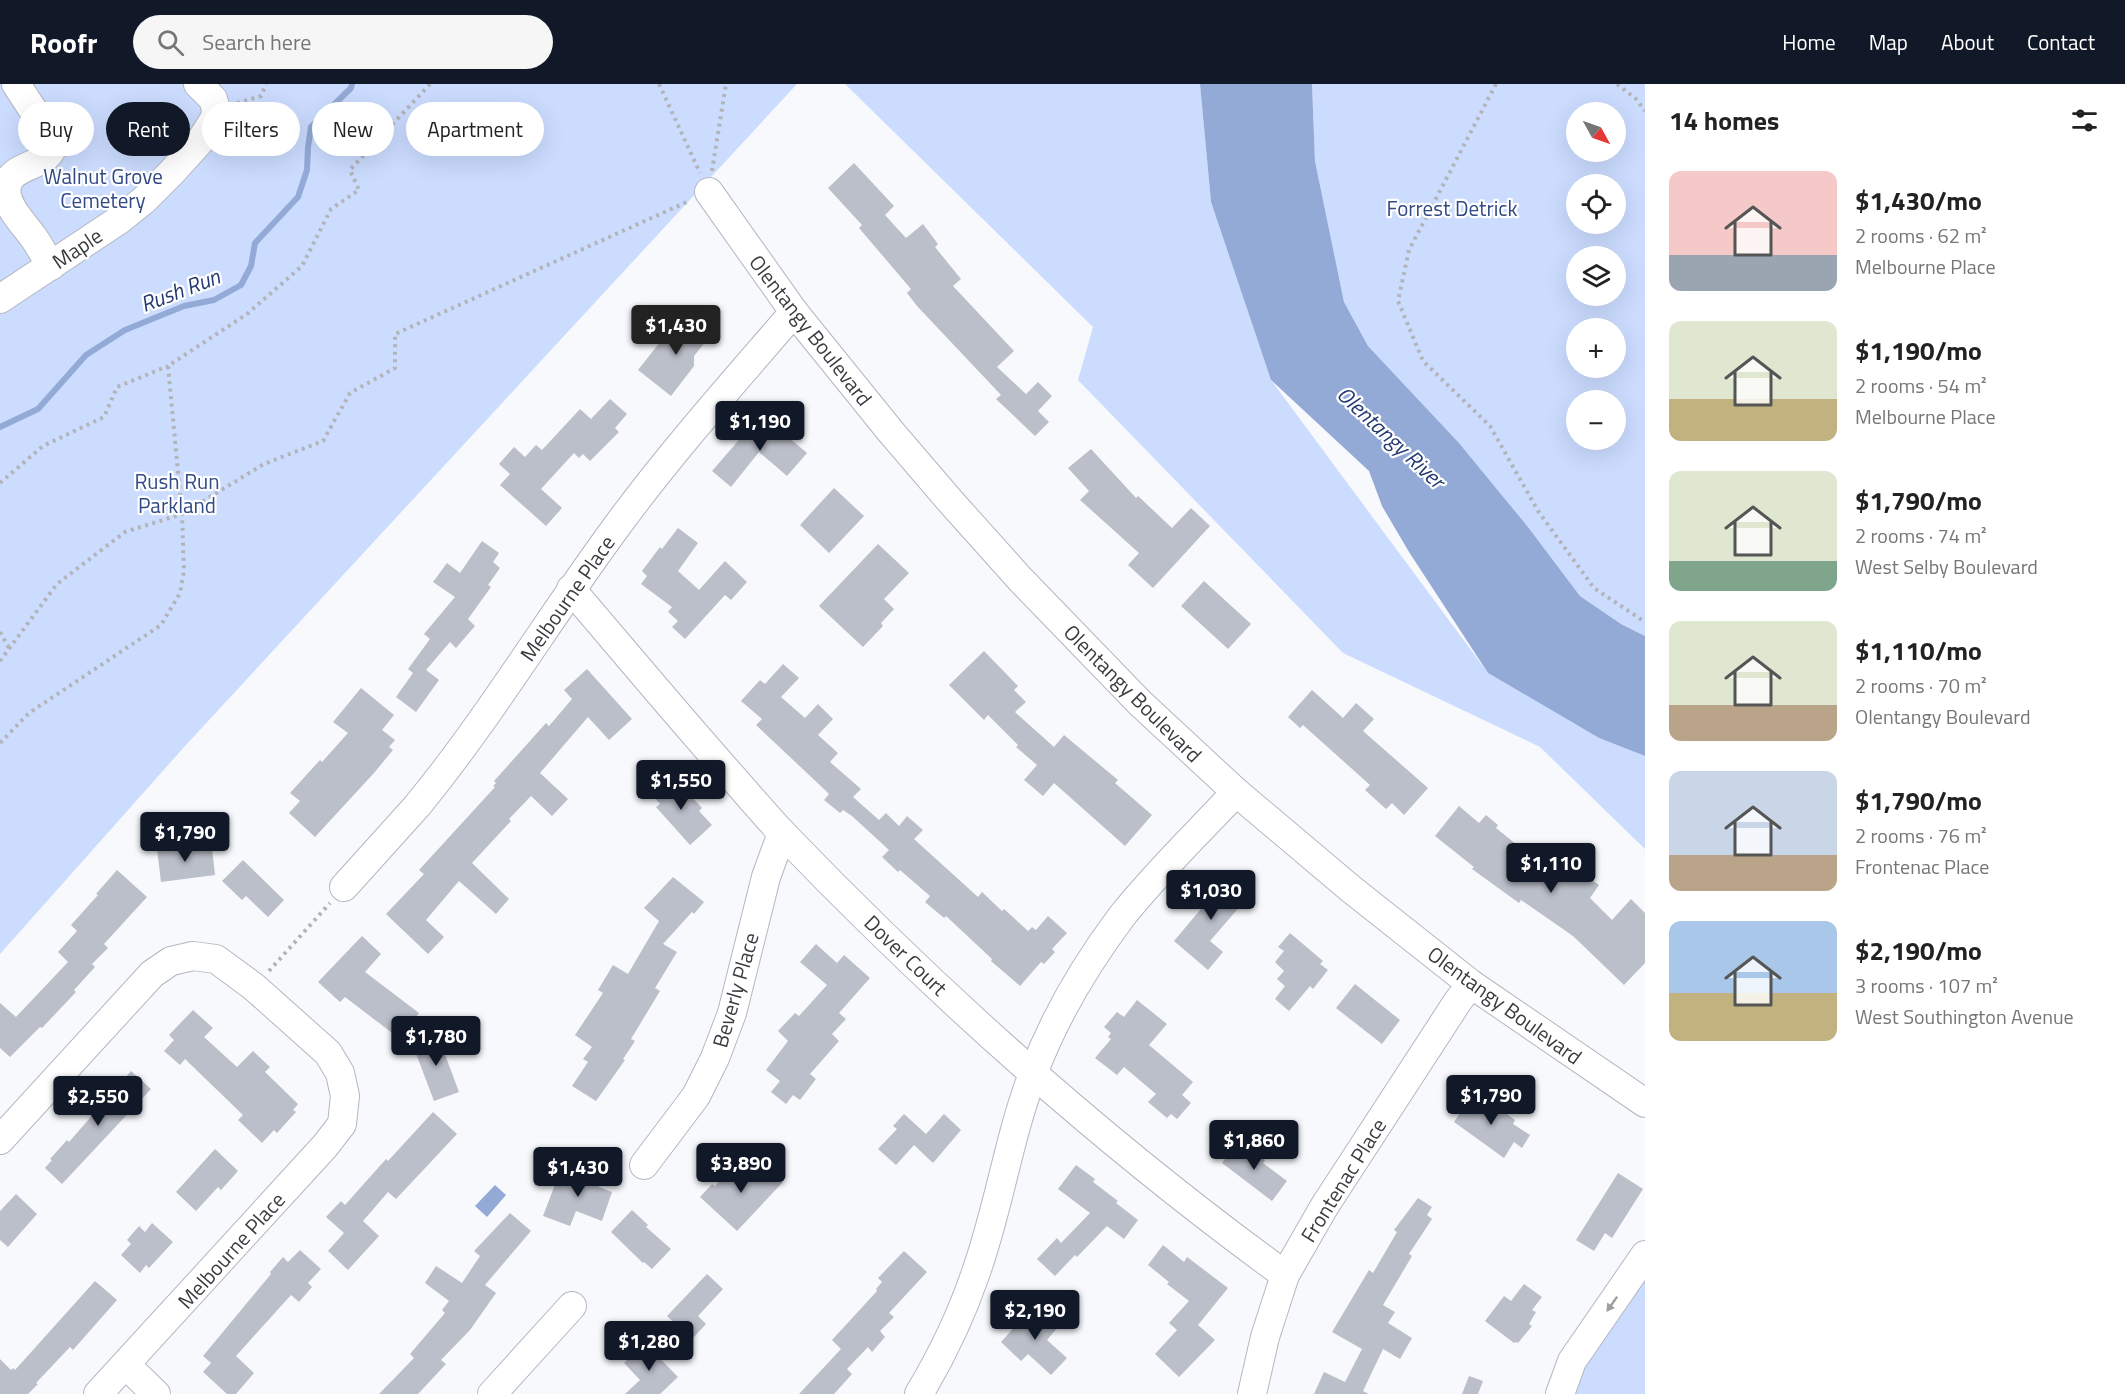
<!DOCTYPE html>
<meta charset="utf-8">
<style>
body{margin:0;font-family:"Titillium Web",sans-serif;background:#f6f6f6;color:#222;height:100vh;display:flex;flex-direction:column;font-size:22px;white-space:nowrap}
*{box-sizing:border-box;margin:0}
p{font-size:20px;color:#767676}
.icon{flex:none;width:33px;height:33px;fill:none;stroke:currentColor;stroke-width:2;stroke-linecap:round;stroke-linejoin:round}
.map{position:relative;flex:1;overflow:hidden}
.drawer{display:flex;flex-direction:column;background:#fff;width:480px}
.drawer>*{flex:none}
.top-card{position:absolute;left:18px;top:18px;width:570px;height:54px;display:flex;gap:12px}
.needle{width:39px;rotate:130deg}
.controls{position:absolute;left:1566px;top:18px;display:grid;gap:12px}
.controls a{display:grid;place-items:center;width:60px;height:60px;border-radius:50%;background:#fff;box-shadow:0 6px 24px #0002;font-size:30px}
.price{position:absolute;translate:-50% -51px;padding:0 14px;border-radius:6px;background:#111827;color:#fff;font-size:20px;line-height:39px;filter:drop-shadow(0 2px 3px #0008)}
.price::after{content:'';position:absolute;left:50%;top:36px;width:18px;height:14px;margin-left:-9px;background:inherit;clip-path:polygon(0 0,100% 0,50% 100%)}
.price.on{background:#222;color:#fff}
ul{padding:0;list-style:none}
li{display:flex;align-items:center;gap:18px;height:150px;padding:0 24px}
li span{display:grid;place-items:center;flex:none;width:168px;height:120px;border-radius:12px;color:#555}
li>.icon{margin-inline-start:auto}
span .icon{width:72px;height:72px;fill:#fffc;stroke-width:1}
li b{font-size:26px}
h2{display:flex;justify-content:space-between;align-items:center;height:72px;padding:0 24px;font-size:26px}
.tag{padding:0 21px;border-radius:27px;background:#fff;box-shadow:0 6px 24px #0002;font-size:21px;line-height:54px}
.tag.on{background:#111827;color:#fff}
header{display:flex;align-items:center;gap:36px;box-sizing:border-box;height:84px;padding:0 30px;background:#111827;color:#fff}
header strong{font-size:28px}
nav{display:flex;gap:33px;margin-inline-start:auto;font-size:21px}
.search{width:420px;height:54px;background:#f6f6f6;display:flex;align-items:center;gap:15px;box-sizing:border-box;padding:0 21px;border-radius:33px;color:#767676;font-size:22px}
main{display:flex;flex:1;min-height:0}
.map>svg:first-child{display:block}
.green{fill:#cbdcff;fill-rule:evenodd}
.water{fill:#94aad6}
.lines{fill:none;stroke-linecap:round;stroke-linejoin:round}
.stream{stroke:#94aad6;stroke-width:6}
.building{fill:#bbbfc9}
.minor-casing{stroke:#b3b7c1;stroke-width:30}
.path{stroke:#b2b4b8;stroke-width:4;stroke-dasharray:3 4.5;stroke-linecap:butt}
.minor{stroke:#fff;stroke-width:28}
.oneway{fill:#9c9ea0}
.labels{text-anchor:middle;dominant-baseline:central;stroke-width:4.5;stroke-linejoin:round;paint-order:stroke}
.park-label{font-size:21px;fill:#324a83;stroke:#fff}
.street-label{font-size:21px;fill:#3a3c40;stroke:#fff}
.water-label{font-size:22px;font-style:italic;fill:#233a71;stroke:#fff}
</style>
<header>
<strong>Roofr</strong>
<div class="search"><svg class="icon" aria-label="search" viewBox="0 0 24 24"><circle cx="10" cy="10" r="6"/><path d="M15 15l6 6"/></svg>Search here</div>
<nav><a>Home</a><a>Map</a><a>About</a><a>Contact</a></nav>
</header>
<main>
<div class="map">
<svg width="1645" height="1310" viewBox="0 0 1645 1310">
<rect width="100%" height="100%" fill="#f7f9fd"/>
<!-- green -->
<g class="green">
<polygon points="0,0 797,0 185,662 0,870"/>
<polygon points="845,0 1200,0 1211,118 1271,296 1488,589 1599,654 1645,672 1645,765 1540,663 1343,569 1078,296 1093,243"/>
<path d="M1312,0H1645V552L1621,540L1580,512L1528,443L1459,359L1368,262L1344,218L1315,77ZM1576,28H1616V68H1576ZM1576,100H1616V140H1576ZM1576,172H1616V212H1576ZM1576,244H1616V284H1576ZM1576,316H1616V356H1576Z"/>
<polygon points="1645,1168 1645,1310 1560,1310"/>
</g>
<!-- water -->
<g class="water">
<polygon points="1200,0 1312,0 1315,77 1344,218 1368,262 1459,359 1528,443 1580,512 1621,540 1645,552 1645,672 1599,654 1488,589 1409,468 1382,422 1369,387 1271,296 1211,118"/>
<polygon points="495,1101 506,1111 487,1133 475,1122"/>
</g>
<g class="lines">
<!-- stream -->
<polyline class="stream" points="0,343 38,325 86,271 125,246 184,222 214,216 241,201 251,182 255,159 298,113 307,86 308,63 311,43 351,4 352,0"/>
</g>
<!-- building -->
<g class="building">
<polygon points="854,79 894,122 885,131 906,154 923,140 938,160 935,163 961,195 953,202 1014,267 997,283 1026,310 1038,298 1052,312 1038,327 1049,338 1035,352 996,315 1001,311 917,222 907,209 911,205 859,144 862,141 828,104"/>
<polygon points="693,230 714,247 694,272 694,282 671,312 638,286 664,253 670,258"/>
<polygon points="610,315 627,330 615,344 619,348 590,377 583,370 579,374 574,369 541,405 562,424 546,442 500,401 510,390 499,380 514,363 525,373 536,361 542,366 580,325 591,335"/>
<polygon points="767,335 807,369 787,392 759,368 731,403 712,387 751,342 755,341 759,336"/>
<polygon points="1091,365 1136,414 1138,412 1172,444 1191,424 1210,442 1153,504 1128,481 1139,469 1080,416 1089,407 1068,384"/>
<polygon points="834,404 864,432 829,469 800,441"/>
<polygon points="678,444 698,459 678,487 699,506 725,477 747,498 731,516 725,511 685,555 672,543 678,537 668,528 672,523 641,500 647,492 642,487 660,463 662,465"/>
<polygon points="482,457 499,469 493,478 500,484 488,501 491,503 468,535 475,542 456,564 450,558 426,586 439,596 416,628 396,613 413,589 408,585 430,555 424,550 455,513 433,498 447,479 460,489"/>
<polygon points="878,460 909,489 884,515 894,525 881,539 883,542 863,563 819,522"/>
<polygon points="1204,497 1251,540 1228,565 1181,522"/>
<polygon points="984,567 1018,602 1014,606 1026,618 1015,628 1054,663 1064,651 1118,696 1115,699 1152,731 1125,762 1054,699 1043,712 1024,696 1037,681 1016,663 1018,661 988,631 984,636 949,601"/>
<polygon points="783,580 799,594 781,613 805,634 818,620 833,635 818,651 838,669 830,678 861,705 853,713 879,736 886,729 899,742 907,732 923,746 914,755 978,813 982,808 1002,827 1004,825 1028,847 1032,843 1036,846 1048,832 1067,849 1052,865 1055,868 1044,880 1041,878 1020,902 991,877 992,875 946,832 944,834 925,818 930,812 900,786 898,788 882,773 889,766 852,732 843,726 840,729 824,716 829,710 825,706 756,641 762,635 741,617 760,596 765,600"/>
<polygon points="587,585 632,635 609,656 588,633 540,689 568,715 552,732 531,712 509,735 511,737 472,779 509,815 496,830 459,797 426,836 444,853 428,870 386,830 424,790 419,786 495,703 493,702 496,699 494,697 546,639 549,642 572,615 564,606"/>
<polygon points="361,604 394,631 382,646 395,656 389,663 393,666 374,689 315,753 289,729 300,717 290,709 320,676 322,678 348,649 333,638"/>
<polygon points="1312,606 1343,634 1356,619 1374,635 1363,647 1428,704 1404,731 1392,719 1386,725 1365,706 1370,701 1303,641 1300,644 1288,633"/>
<polygon points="666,694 685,714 689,710 702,724 699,727 712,741 690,761 656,723 660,720 650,708"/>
<polygon points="1459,722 1479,739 1486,731 1498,741 1496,744 1517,761 1515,764 1563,798 1574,783 1599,801 1590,814 1612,836 1631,815 1645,829 1645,879 1624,901 1573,852 1521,816 1519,819 1472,785 1474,783 1435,752"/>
<polygon points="198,760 199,767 212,765 215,791 161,798 157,765"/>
<polygon points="243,776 284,816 268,833 246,812 242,816 222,797"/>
<polygon points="117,786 147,813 104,860 108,864 92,880 95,883 74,906 76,908 42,944 40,943 10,973 0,964 0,919 16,933 68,878 58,868 77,847 71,841 98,811 96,810"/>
<polygon points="1221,789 1248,813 1210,857 1223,868 1208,886 1174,857 1211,813 1205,808"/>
<polygon points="673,793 704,818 694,830 692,828 663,860 677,868 655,904 660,907 631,955 635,957 623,975 625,976 596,1017 572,1002 588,978 583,975 592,963 575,951 603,909 598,906 613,881 628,890 659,837 644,824"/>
<polygon points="1290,849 1323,877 1320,880 1328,886 1313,905 1310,902 1289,927 1275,915 1285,902 1277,895 1284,887 1275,878 1284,867 1278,863"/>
<polygon points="362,852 381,870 365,888 419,929 400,955 345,913 340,918 318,898"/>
<polygon points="816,860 837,879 844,871 870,894 839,929 846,935 832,950 839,957 810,990 816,995 800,1016 793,1011 786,1020 771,1008 780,997 766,986 788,957 778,947 795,929 799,932 827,901 800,878"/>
<polygon points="1355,900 1400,936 1382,960 1336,924"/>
<polygon points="1137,916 1167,940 1149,961 1193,998 1182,1011 1191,1019 1177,1035 1171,1030 1167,1034 1148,1018 1156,1010 1124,983 1117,991 1095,974 1111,955 1108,953 1111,949 1104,943 1117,928 1124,933"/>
<polygon points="193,926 213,944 204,953 237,983 253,967 270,983 265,988 298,1020 293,1026 296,1028 277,1049 274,1046 262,1059 238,1036 243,1031 185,975 180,981 164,967 174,956 169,951"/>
<polygon points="437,949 459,1008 434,1017 412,959"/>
<polygon points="131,987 151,1005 62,1100 45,1084 52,1076 50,1075 67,1056 69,1058"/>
<polygon points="1473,1010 1501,1030 1503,1027 1515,1036 1513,1040 1530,1051 1522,1064 1514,1058 1504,1074 1454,1038"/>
<polygon points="433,1028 457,1050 396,1115 388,1108 363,1137 379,1152 348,1186 328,1167 344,1149 326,1133 341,1117 345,1121 386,1075 388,1077"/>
<polygon points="904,1030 926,1050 944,1030 961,1046 933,1079 914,1061 896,1081 878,1065 897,1045 893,1042"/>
<polygon points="1239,1056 1265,1076 1263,1079 1287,1097 1272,1117 1222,1079"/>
<polygon points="215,1065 238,1087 221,1106 218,1103 196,1127 176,1108"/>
<polygon points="762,1079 783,1098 737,1147 700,1113 712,1100 715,1102 733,1082 748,1095"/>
<polygon points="1076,1081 1095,1095 1093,1098 1118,1117 1116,1119 1138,1136 1124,1155 1107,1142 1077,1173 1075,1171 1055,1192 1037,1175 1057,1154 1061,1159 1090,1129 1058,1105"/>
<polygon points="585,1083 603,1090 599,1103 612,1108 602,1137 576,1127 570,1142 543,1132 559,1090 580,1098"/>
<polygon points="1618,1089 1643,1105 1612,1154 1605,1149 1594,1167 1576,1156"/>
<polygon points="16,1110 37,1130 8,1163 0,1156 0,1127"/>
<polygon points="1418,1114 1432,1123 1427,1131 1432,1135 1409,1170 1412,1172 1383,1221 1395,1228 1388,1239 1412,1254 1400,1275 1383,1265 1363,1307 1369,1310 1314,1310 1324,1288 1345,1298 1362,1265 1332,1248 1369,1186 1373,1189 1397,1148 1394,1146"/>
<polygon points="632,1126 648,1141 646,1143 671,1165 652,1185 644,1178 643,1179 611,1148"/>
<polygon points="510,1129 531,1147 485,1201 496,1209 470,1246 441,1276 446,1280 418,1310 379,1310 414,1274 410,1270 445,1229 442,1226 449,1217 425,1199 436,1182 462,1199 480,1172 474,1167"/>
<polygon points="152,1139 173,1158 149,1184 146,1181 140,1189 121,1171 131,1160 127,1156 139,1142 145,1148"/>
<polygon points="1163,1161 1184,1178 1187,1173 1228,1204 1198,1241 1215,1256 1179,1293 1155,1270 1177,1246 1169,1239 1189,1217 1167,1200 1169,1198 1148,1181"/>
<polygon points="300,1166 321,1185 308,1199 312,1203 299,1218 291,1211 236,1272 254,1289 236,1310 227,1310 203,1288 211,1279 203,1272 271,1190 270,1188 283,1173 288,1178"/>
<polygon points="904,1167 927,1188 889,1229 894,1233 880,1247 885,1253 872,1268 868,1263 847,1285 852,1290 834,1310 799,1310 841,1265 832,1256 877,1207 876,1205 882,1198 878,1194"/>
<polygon points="707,1190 723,1205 698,1232 706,1240 692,1255 667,1232"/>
<polygon points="95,1197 117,1216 73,1266 70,1263 36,1299 38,1300 28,1310 0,1310 0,1275 11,1286 13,1284 15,1286"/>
<polygon points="1524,1200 1542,1213 1532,1226 1536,1228 1529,1240 1532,1242 1518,1259 1516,1258 1514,1259 1485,1237 1504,1212 1511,1217"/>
<polygon points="1034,1221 1058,1243 1047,1256 1067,1274 1051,1291 1028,1270 1021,1277 1001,1258"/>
<polygon points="645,1259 678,1293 660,1310 625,1310 640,1296 624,1279"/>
<polygon points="1469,1292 1483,1297 1478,1310 1462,1310"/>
</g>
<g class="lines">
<defs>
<g id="minor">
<path d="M16,0L53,57C54,84 11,78 7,102C3,120 24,140 34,154C40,163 45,172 51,182"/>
<polyline points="709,108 794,228 891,348 951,418 1020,495 1140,619 1236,708 1351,805 1471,900 1645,1019"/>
<polyline points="0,215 119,136 144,116 172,88 201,56 215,34 216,25 213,15 198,0"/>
<path d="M571,505C623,566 674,627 727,687C746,708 764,730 783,750C938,911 1105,1060 1285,1191"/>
<path d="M344,803C368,776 393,749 417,722C490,633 549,534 617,442C672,367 734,298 794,228"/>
<polyline points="0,1056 152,890 171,877 193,872 216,875 254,903 328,969 340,989 345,1012 342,1040 325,1062 98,1310"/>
<polyline points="644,1081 696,1012 715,974 732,929 766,793 782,749"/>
<polyline points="126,1281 156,1310"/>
<polyline points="492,1310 572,1222"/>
<path d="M919,1310C941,1273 961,1232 975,1191C999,1125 1008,1055 1033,990C1054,934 1086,880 1122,832C1157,788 1198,749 1236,708"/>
<polyline points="1252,1310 1265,1253 1285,1191 1324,1123 1458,917 1471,900"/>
<polyline points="1560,1310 1572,1277 1645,1171"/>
</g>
</defs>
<!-- minor casing -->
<use href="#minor" class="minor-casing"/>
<!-- path -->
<g class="path">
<polyline points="430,0 350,86 359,106 331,125 302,182 247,230 168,282 182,430 264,380 323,357 350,309 395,284 395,250 689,117"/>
<polyline points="659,0 700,89"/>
<polyline points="1496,0 1409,166 1398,217 1423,277 1490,342 1538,427 1594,504 1645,538"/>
<polyline points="1617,0 1636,15 1645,27"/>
<polyline points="237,19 261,12 266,0"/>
<polyline points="712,87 726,0"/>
<polyline points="0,399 43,362 104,333 117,303 168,282"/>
<polyline points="0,548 9,564"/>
<polyline points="0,577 57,500 125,448 182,430 184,487 180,509 161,541 29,629 0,659"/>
<polyline points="269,887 330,819"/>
</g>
<!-- minor -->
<use href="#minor" class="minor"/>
</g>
<!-- one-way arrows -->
<defs><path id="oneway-solid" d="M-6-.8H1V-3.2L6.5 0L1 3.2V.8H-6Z" transform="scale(1.5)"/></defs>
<use class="oneway" href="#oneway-solid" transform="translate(1612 1220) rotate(125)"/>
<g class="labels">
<!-- park labels -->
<g class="park-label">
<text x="103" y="92">Walnut Grove<tspan x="103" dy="24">Cemetery</tspan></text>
<text x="1452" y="124">Forrest Detrick</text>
<text x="177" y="397">Rush Run<tspan x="177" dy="24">Parkland</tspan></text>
</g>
<!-- street labels -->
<g class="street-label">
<text transform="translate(77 164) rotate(-34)">Maple</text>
<text transform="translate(811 246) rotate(52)">Olentangy Boulevard</text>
<text transform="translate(567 514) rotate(-55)">Melbourne Place</text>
<text transform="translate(1133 609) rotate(45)">Olentangy Boulevard</text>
<text transform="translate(906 871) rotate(44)">Dover Court</text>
<text transform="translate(735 906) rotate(-74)">Beverly Place</text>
<text transform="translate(1505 921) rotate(36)">Olentangy Boulevard</text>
<text transform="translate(1343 1096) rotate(-58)">Frontenac Place</text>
<text transform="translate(231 1166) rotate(-48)">Melbourne Place</text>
</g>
<!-- water labels -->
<g class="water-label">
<text transform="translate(180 206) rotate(-21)">Rush Run</text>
<text transform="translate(1391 353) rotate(43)">Olentangy River</text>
</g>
</g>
</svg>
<div class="controls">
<a><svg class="needle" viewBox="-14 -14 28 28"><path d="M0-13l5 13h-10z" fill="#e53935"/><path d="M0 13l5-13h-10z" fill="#767676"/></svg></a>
<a><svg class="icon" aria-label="locate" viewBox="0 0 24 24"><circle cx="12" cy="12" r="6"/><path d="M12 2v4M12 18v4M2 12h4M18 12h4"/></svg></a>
<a><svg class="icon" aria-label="layers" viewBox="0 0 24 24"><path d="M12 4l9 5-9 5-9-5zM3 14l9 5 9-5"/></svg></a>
<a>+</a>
<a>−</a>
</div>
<b class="price on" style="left:676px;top:272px">$1,430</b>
<b class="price" style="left:760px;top:368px">$1,190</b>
<b class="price" style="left:681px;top:727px">$1,550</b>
<b class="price" style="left:185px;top:779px">$1,790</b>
<b class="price" style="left:1551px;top:810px">$1,110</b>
<b class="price" style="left:1211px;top:837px">$1,030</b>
<b class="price" style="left:436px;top:983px">$1,780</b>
<b class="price" style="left:1491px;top:1042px">$1,790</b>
<b class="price" style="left:98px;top:1043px">$2,550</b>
<b class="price" style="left:1254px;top:1087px">$1,860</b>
<b class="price" style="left:741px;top:1110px">$3,890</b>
<b class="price" style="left:578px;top:1114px">$1,430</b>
<b class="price" style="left:1035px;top:1257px">$2,190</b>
<b class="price" style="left:649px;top:1288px">$1,280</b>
<div class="top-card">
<a class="tag">Buy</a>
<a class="tag on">Rent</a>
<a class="tag">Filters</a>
<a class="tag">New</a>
<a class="tag">Apartment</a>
</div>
</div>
<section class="drawer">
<h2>14 homes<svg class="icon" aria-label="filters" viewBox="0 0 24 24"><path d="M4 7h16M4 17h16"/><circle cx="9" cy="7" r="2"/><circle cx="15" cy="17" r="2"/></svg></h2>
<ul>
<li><span style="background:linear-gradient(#f6c9c9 70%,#9aa5b1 0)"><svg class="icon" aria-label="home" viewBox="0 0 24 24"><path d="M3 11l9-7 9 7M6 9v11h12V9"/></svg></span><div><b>$1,430/mo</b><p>2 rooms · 62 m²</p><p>Melbourne Place</p></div></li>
<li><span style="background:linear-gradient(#dfe7d0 65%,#c2b280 0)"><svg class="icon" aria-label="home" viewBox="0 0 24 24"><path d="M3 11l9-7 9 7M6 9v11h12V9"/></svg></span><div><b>$1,190/mo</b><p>2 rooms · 54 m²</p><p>Melbourne Place</p></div></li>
<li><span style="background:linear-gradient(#dfe7d0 75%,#7fa58c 0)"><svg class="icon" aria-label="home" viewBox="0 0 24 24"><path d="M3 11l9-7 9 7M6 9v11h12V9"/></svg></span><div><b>$1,790/mo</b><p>2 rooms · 74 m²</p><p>West Selby Boulevard</p></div></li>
<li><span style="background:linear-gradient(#dfe7d0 70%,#b9a48a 0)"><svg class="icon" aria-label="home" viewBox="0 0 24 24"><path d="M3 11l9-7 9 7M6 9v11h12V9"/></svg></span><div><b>$1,110/mo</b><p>2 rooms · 70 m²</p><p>Olentangy Boulevard</p></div></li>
<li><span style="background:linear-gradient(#c9d6e8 70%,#b9a48a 0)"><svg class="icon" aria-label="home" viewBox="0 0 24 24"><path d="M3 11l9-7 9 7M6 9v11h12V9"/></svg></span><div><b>$1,790/mo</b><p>2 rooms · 76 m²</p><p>Frontenac Place</p></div></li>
<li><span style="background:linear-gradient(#a9c7e8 60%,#c2b280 0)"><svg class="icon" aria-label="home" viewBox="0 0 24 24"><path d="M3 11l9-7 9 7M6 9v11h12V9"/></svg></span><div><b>$2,190/mo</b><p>3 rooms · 107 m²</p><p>West Southington Avenue</p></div></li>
</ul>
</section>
</main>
